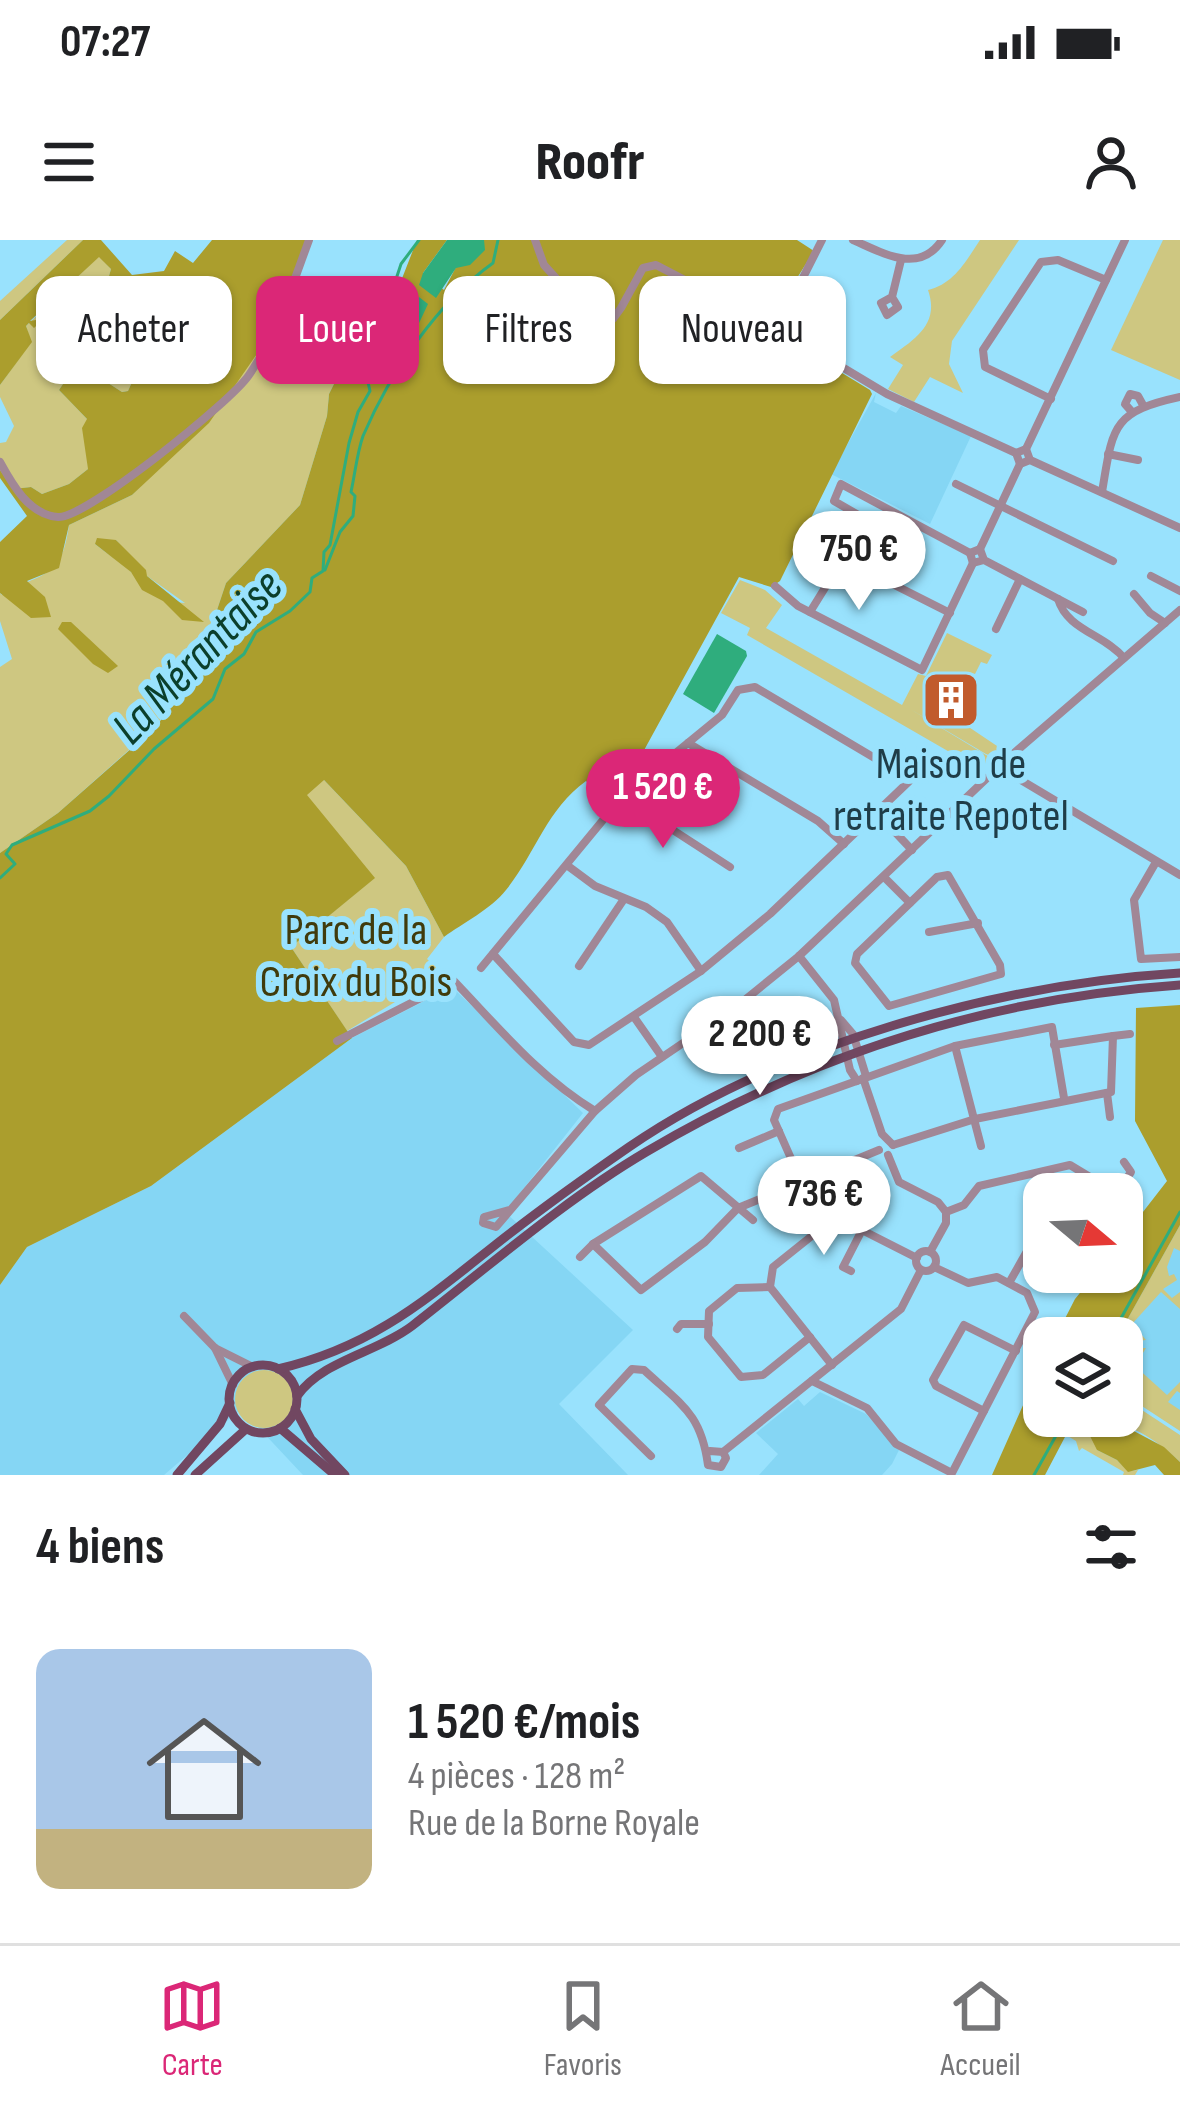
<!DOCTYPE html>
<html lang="fr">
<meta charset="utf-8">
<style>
body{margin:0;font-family:"Sofia Sans Condensed",sans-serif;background:#f6f6f6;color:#202124;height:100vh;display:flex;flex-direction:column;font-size:45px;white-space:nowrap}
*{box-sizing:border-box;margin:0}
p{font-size:39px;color:#757577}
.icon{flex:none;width:66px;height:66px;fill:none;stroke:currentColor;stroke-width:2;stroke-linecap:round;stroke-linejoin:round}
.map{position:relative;height:1235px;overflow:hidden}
.drawer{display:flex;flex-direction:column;background:#fff;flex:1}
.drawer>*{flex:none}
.hud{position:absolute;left:36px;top:36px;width:1110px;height:108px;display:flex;gap:24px}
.needle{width:78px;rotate:109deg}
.tools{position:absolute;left:1023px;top:933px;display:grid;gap:24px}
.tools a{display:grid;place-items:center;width:120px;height:120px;border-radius:24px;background:#fff;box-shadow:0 3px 9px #0004;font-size:60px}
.price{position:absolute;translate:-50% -102px;padding:0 27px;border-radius:42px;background:#fff;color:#222;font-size:39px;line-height:78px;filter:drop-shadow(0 3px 6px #0008)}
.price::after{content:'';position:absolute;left:50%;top:72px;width:36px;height:27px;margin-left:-18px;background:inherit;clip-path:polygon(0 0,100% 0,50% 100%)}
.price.selected{background:#db2777;color:#fff}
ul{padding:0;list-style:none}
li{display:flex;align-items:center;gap:36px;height:300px;padding:0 36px}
li span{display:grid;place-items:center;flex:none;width:336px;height:240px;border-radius:24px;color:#555}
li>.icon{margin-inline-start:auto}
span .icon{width:144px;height:144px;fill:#fffc;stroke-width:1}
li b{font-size:51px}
h2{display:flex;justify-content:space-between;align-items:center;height:144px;padding:0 36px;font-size:51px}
.pill{padding:0 42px;border-radius:24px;background:#fff;box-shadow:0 3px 9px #0004;font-size:42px;line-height:108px}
.pill.selected{background:#db2777;color:#fff}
.status{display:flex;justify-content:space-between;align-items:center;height:84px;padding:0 60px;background:#fff;direction:ltr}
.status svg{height:33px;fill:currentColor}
header{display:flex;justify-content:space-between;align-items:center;height:156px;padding:0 36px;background:#fff;font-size:54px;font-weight:800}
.tab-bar{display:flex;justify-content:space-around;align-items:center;height:168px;border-top:3px solid #e0e0e0;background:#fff;font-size:33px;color:#757577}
.tab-bar a{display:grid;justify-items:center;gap:6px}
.tab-bar .selected{color:#db2777}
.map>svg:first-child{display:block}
.built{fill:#85d6f4}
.green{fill:#cec781;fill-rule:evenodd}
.forest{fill:#ab9e2d}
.water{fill:#2fad7d}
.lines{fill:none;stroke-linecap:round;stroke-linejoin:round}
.stream{stroke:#2fad7d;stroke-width:3}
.minor{stroke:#a18796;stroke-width:8}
.major{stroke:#714761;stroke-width:9}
.labels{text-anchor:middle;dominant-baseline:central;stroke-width:12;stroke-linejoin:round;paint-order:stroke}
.poi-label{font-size:45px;fill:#1f3d48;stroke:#99e2fd}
.park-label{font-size:45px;fill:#403b0c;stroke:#99e2fd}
.water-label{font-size:48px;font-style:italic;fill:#0b3f2b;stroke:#99e2fd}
</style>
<div class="status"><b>07:27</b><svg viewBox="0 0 49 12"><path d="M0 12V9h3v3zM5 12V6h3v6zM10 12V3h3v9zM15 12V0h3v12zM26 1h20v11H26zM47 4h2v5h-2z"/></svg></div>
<header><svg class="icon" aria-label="menu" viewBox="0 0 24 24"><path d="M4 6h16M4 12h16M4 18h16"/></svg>Roofr<svg class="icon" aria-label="person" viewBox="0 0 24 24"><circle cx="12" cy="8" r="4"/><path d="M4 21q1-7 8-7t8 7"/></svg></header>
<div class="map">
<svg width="1180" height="1235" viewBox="0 0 1180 1235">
<rect width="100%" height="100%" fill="#99e2fd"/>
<!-- built -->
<g class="built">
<polygon points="876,153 874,162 896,173 901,166 971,196 930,284 831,234"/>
<polygon points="452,747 583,873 505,972 633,1090 559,1164 628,1235 303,1235 241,1169 164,1235 0,1235 0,1045 27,1007 151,946 352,798"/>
<polygon points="1180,985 1180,1176 1122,1137 1122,1098 1117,1098"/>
<polygon points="820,1152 866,1174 899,1210 892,1224 882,1235 759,1235 778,1214 756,1193 798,1159 804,1166"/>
</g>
<!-- green -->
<g class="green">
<polygon points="67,0 83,0 0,80 0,61"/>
<path d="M980,0H1019L952,101L949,124L963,153L930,137L914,162L888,149L903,125L890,117C915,99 940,84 928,50C954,44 966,21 980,0Z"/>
<polygon points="1163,0 1180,0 1180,140 1111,110"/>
<path d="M99,16L111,29L101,64L130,85L155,92L128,151L122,152L105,141C134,100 132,94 94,63L70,72C57,96 60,108 71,132L59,150L87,179L88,229L69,244L42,254L31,247L15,249L0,230V203L6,202L14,186L0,157V145L31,102L26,86Z"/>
<path d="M293,54L360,92L329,154L327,176L300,265L226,343L208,397L157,485L58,573L0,613V427L12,419L0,381V353L2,355C43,330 61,342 69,285L132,255L163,223ZM116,300L147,336L185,363C156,360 152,356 135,336C125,324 108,315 95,304Z"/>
<polygon points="740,340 765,350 782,365 766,388 902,465 918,434 926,436 947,393 992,415 987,424 981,422 975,434 969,432 964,444 970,448 965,458 935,440 924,457 1003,510 994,517 986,514 910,469 991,518 979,529 747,395 750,388 721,373"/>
<polygon points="323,539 406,626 444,697 427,719 443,733 347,791 291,707 374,638 306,555"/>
<polygon points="1180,985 1180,1011 1174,1008 1167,1027 1169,1036 1174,1034 1177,1040 1163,1049 1172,1058 1180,1052 1180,1069 1161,1052 1132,1084 1146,1100 1138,1101 1126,1090 1117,1098"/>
<polygon points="1136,1108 1146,1108 1135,1126 1167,1155 1180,1142 1180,1153 1177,1151 1168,1162 1180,1170 1180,1191 1122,1153 1122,1112 1133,1116 1138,1111"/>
<circle cx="264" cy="1159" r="29"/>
<path d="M1122,1157L1180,1195V1222C1159,1202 1127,1179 1098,1183L1097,1210L1117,1220L1128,1231L1138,1230L1135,1235H1123L1124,1232L1082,1208L1079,1211L1076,1201L1066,1195L1076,1176H1122Z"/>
</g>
<!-- forest -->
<g class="forest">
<path d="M83,0H101L132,35L164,31L175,11L193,23L212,0H307L268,98L209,183L132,255L69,285L59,328L27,341L45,357L51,377L31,378L0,353V302L27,276L0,238V230L14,249L31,247L42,254L69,244L88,229L82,188L87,179L59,150L71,132L59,99L70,72L94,62C130,96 135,97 105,141L122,152L128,151L154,93L130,85L101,64L111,29L99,17L30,81L36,80L50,66H57L34,88L29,83L26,86L32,102L0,145V80Z"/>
<path d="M417,0H447L423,33L444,50L456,27L484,10V0H797L814,11L782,62L788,100L870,150L872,154L780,341L771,347L739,337L614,565L586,541C546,570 536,613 506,650C491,669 463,683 444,697L406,626L324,540L307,555L375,638L291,707L352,798L151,946L27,1007L0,1045V613L58,573L158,485L208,397L226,343L300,265L327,176L329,154L360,92L378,100Z"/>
<polygon points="97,298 116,300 146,330 147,336 204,382 182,380 163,361 142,350 131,332 95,304"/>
<polygon points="62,382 71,382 118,426 108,433 93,424 58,389"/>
<polygon points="1180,765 1180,985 1117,1098 1055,1098 1075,1059 1097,1032 1122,1032 1122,999 1167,941 1135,881 1136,768"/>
<polygon points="1044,1118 1044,1176 1076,1176 1045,1235 992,1235"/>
<polygon points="1115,1181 1164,1207 1180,1222 1180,1235 1164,1235 1155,1225 1128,1232 1117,1220 1097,1210 1090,1196 1097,1183"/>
</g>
<!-- water -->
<g class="water">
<polygon points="447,0 484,0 485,10 470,25 456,28 436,58 419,45 423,33"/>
<polygon points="419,57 428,64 412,98 393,126 383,117 400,79"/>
<polygon points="717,394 746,411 747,416 714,473 683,454"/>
</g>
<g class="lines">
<!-- stream -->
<g class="stream">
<path d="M325,330L340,292L353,276L355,256L351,252C355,234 357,213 363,196C390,133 437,63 493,23L498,0"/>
<polyline points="0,638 15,624 6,614 12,605 90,571 109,556 154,509 213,459 225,429 244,414 256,392 290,371 310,352 312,338 323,331 324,312 330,305 349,203 358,172 370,151 367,138 382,138 383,134 356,117 381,85 401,24 419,0"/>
<polyline points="1110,1098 1180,972"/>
<polyline points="1034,1235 1067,1176"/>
</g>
<!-- minor -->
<g class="minor">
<polyline points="535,0 544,25 594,80 602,83 613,79 621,68 643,28 656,25 777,88 887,154 1016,213"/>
<path d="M853,0C883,13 919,35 942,0"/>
<polyline points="892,57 881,63 887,75 898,67 892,57 901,20"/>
<polyline points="777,89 822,0"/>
<polyline points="1051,159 985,127 983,110 1041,22 1058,20 1106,40"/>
<polyline points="1132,172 1125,164 1130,154 1138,156 1143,165"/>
<polyline points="1026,209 1125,0"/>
<polyline points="1108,214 1138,220"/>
<polyline points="1030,220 1020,224 1016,213 1026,209 1030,220 1180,288"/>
<path d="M0,222C12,244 29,275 58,277C85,279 231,162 249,135C277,94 292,46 309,0"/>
<polyline points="956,244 1113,321"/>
<path d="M1102,252C1113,187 1111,172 1180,157"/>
<polyline points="980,309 1020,224"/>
<polyline points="843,319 950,373"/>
<polyline points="984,320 980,309 970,313 973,323 984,320 1083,372"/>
<polyline points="1151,336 1180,351"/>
<polyline points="775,346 798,366 922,430 973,323"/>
<polyline points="1134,354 1150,373 1165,383"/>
<path d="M1058,359C1067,390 1104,394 1124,418"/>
<polyline points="810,372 867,280 834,261 841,244 970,313"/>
<polyline points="996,389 1020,339"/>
<polyline points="688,503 818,581 844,604"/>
<polyline points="999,527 1180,635"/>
<polyline points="622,557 730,627"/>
<polyline points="877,573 912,610"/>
<polyline points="1156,622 1134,660 1141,719 1180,717"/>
<polyline points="568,626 595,646 646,667 667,682 701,731"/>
<polygon points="948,635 1000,725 1001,734 889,766 855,723 857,714 937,637"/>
<polyline points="884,637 910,663"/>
<polyline points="929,692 978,683"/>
<polyline points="493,714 574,802 589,805 701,731 770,674 923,528"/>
<polyline points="799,716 834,760 850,830 857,841"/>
<polyline points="579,726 624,659"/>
<polyline points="481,728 622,557 722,475 738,450 755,447 910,539"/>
<polyline points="634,777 662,817"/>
<polyline points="841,780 853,794 866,836"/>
<polyline points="1113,796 1130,794"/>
<path d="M337,801L454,741C499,788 539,837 595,871"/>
<polyline points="955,806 981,906"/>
<polyline points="863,838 882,894 893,905"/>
<polyline points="1107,853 1110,877"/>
<polyline points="893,905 975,879 1111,852 1113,796 1054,805"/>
<polyline points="739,908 779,891"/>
<polyline points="888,915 899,942 938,962 946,972 946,983 930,1012"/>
<polyline points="801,941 774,880 778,869 955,806 1052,787 1064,858"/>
<polyline points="1118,952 1131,932 1124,922"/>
<polyline points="509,970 484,977 483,983 496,987 595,871 636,835 736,767 799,716 1006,520 1180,370"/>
<polyline points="946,972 964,965 979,946 1070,925 1118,954"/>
<polyline points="753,980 701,936 593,1004 641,1050 705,1002 738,968 879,910"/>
<circle cx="926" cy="1021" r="10"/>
<polyline points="580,1017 593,1004"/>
<polyline points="851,1031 843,1027 862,990"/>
<polyline points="1009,1043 1030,1006 1044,1000"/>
<polyline points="770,1047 737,1048 709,1071 708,1097 741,1137 763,1135 810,1097"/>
<polyline points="184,1076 215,1108 253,1127"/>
<polyline points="677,1089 681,1084 709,1084"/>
<polyline points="215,1108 233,1145"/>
<polyline points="832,1125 770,1047 773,1027 813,995 852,985 917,1018"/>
<polyline points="812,1141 867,1168 896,1204 952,1233 1035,1072 1027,1053 997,1037 968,1043 934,1027"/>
<polyline points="984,1171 936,1146 933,1140 964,1085 1016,1111"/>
<polyline points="723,1212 901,1069 921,1030"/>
<path d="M651,1216L599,1165L632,1129L644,1130C683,1166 701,1174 708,1225L721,1227L726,1218L723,1212L710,1211"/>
</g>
<!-- major -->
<g class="major">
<circle cx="263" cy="1159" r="34"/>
<path d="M278,1129C374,1107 429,1057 504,998C545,966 587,936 629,907C779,804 1000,744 1180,733"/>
<path d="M297,1156C323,1120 376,1113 412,1086C488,1027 563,961 646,912C810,815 990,758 1180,745"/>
<polyline points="295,1169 311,1199 345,1235"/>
<polyline points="280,1188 335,1235"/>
<polyline points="177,1235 220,1184 230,1163"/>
<polyline points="195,1235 246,1189"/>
</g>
</g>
<!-- icons -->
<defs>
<symbol id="building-square" viewBox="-11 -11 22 22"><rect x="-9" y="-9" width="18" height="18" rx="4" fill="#c15b2d" stroke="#99e2fd"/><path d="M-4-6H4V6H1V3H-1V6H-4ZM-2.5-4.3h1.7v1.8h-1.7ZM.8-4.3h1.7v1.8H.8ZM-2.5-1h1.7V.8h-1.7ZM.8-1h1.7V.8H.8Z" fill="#fff"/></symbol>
</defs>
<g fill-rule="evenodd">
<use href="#building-square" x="918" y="427" width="66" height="66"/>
</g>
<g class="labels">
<!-- poi labels -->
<g class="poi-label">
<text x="951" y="524">Maison de<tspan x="951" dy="52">retraite Repotel</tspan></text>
</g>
<!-- park labels -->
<g class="park-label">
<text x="356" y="690">Parc de la<tspan x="356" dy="52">Croix du Bois</tspan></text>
</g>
<!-- water labels -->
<g class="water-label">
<text transform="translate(198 417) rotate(-46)">La Mérantaise</text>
</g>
</g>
</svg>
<div class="tools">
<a><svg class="needle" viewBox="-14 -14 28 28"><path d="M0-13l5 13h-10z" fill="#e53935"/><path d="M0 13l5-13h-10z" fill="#757577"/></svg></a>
<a><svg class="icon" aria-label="layers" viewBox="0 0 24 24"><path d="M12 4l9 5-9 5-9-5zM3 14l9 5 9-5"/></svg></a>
</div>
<b class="price" style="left:859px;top:373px">750 €</b>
<b class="price selected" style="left:663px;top:611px">1 520 €</b>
<b class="price" style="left:760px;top:858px">2 200 €</b>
<b class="price" style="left:824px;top:1018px">736 €</b>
<div class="hud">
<a class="pill">Acheter</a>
<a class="pill selected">Louer</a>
<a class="pill">Filtres</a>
<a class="pill">Nouveau</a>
</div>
</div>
<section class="drawer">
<h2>4 biens<svg class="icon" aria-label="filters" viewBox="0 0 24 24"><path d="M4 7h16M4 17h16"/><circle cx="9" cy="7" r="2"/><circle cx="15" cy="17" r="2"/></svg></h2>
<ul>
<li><span style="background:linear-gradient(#a9c7e8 75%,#c2b280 0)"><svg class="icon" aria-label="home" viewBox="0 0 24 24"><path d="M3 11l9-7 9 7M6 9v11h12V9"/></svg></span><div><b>1 520 €/mois</b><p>4 pièces · 128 m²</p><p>Rue de la Borne Royale</p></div></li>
</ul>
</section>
<nav class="tab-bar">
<a class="selected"><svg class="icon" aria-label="map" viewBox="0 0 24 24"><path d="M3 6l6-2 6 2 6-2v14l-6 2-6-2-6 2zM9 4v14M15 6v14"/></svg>Carte</a>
<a><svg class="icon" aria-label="saved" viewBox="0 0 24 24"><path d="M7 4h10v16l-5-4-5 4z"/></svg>Favoris</a>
<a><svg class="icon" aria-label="home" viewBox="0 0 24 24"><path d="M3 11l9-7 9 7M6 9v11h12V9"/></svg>Accueil</a>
</nav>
